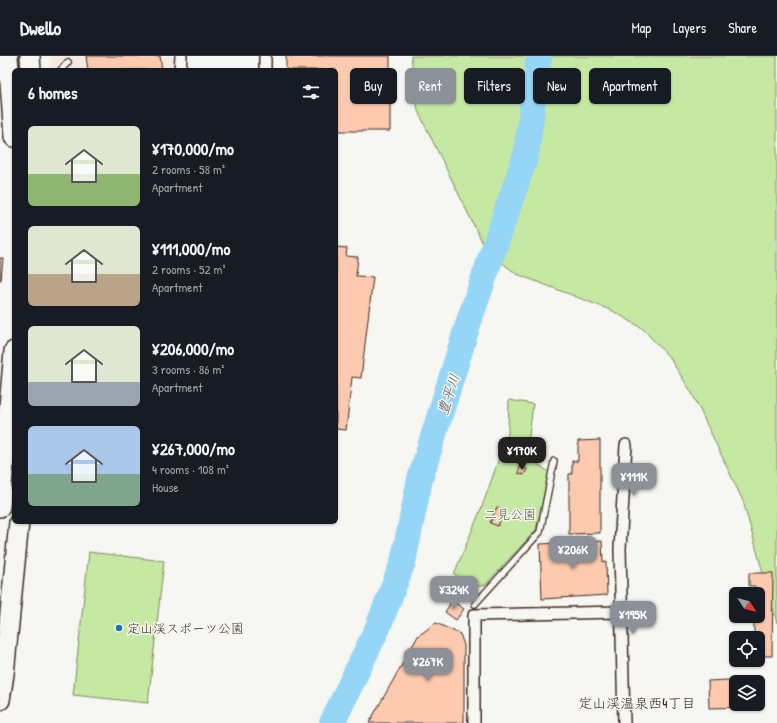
<!DOCTYPE html>
<meta charset="utf-8">
<style>
body{margin:0;font-family:"Patrick Hand","Klee One",sans-serif;background:#20242c;color:#f1f3f6;height:100vh;display:flex;flex-direction:column;font-size:15px;white-space:nowrap}
*{box-sizing:border-box;margin:0}
p{font-size:13px;color:#9ea1a6}
.icon{flex:none;width:22px;height:22px;fill:none;stroke:currentColor;stroke-width:2;stroke-linecap:round;stroke-linejoin:round}
.map{position:relative;flex:1;overflow:hidden}
.side{position:absolute;left:12px;top:12px;width:326px;height:456px;display:flex;flex-direction:column;background:#171b24;border-radius:6px;box-shadow:0 1px 3px #0004}
.side>*{flex:none}
.hud{position:absolute;left:350px;top:12px;width:367px;height:36px;display:flex;gap:8px}
.needle{width:26px;rotate:126deg}
.fabs{position:absolute;left:729px;top:531px;display:grid;gap:8px}
.fabs a{display:grid;place-items:center;width:36px;height:36px;border-radius:6px;background:#171b24;box-shadow:0 1px 3px #0004;font-size:20px}
.price{position:absolute;translate:-50% -34px;padding:0 9px;border-radius:8px;background:#8c9099;color:#fff;font-size:13px;line-height:26px;filter:drop-shadow(0 1px 2px #0008)}
.price::after{content:'';position:absolute;left:50%;top:24px;width:12px;height:9px;margin-left:-6px;background:inherit;clip-path:polygon(0 0,100% 0,50% 100%)}
.price.active{background:#222;color:#fff}
ul{padding:0;list-style:none}
li{display:flex;align-items:center;gap:12px;height:100px;padding:0 16px}
li span{display:grid;place-items:center;flex:none;width:112px;height:80px;border-radius:6px;color:#555}
li>.icon{margin-inline-start:auto}
span .icon{width:48px;height:48px;fill:#fffc;stroke-width:1}
li b{font-size:17px}
h2{display:flex;justify-content:space-between;align-items:center;height:48px;padding:0 16px;font-size:17px}
.tag{padding:0 14px;border-radius:6px;background:#171b24;box-shadow:0 1px 3px #0004;font-size:14px;line-height:36px}
.tag.active{background:#8c9099;color:#fff}
header{display:flex;align-items:center;gap:24px;box-sizing:border-box;height:56px;padding:0 20px;background:#171b24;border-bottom:1px solid #363941}
header strong{font-size:19px}
nav{display:flex;gap:22px;margin-inline-start:auto;font-size:14px}
.map>svg:first-child{display:block}
.built{fill:#f8e9de}
.green{fill:#c5e9a3;stroke:#808a60}
.lines{fill:none;stroke-linecap:round;stroke-linejoin:round}
.river{stroke:#95d5f6;stroke-width:26}
.building{fill:#fecaaf;stroke:#3b2a1e}
.service-casing{stroke:#3b2a1e;stroke-width:8}
.minor-casing{stroke:#3b2a1e;stroke-width:14}
.trunk-casing{stroke:#3b2a1e;stroke-width:22}
.service{stroke:#f6f6f2;stroke-width:5.5}
.minor{stroke:#f6f6f2;stroke-width:11}
.trunk{stroke:#f6f6f2;stroke-width:19}
.poi-dot{fill:#1f6fb2;stroke:#f6f6f2;stroke-width:1.5}
.labels{text-anchor:middle;dominant-baseline:central;stroke-width:3;stroke-linejoin:round;paint-order:stroke}
.park-label{font-size:13px;fill:#575039;stroke:#f6f6f2}
.poi-label{font-size:13px;fill:#3b2a1e;stroke:#f6f6f2;text-anchor:start}
.water-label{font-size:14px;font-style:italic;fill:#525554;stroke:#f6f6f2}
.neighbourhood-label{font-size:14px;fill:#3b2a1e;stroke:#f6f6f2}
</style>
<header>
<strong>Dwello</strong>
<nav><a>Map</a><a>Layers</a><a>Share</a></nav>
</header>
<div class="map">
<svg width="777" height="667" viewBox="0 0 777 667">
<rect width="100%" height="100%" fill="#f6f6f2"/>
<filter id="ink" filterUnits="userSpaceOnUse"><feTurbulence type="fractalNoise" baseFrequency=".025" numOctaves="2"/><feDisplacementMap in="SourceGraphic" scale="8" xChannelSelector="R" yChannelSelector="G"/><feConvolveMatrix kernelMatrix="1 2 1 2 8 2 1 2 1" color-interpolation-filters="sRGB"/></filter>
<g filter="url(#ink)">
<!-- built -->
<polygon class="built" points="49,0 174,0 173,14 50,14"/>
<!-- green -->
<g class="green">
<polygon points="411,0 777,0 777,567 743,445 692,337 669,301 642,272 613,255 517,218 487,196 418,55"/>
<polygon points="509,344 533,348 527,396 537,408 549,416 536,474 485,529 475,531 454,518 483,448 508,377"/>
<polygon points="89,496 164,505 148,647 73,639"/>
</g>
<g class="lines">
<!-- river -->
<polyline class="river" points="332,667 378,571 403,506 420,423 469,265 526,99 539,0"/>
</g>
<!-- building -->
<g class="building">
<polygon points="86,0 160,0 162,14 88,14"/>
<polygon points="286,0 390,0 390,75 336,75 336,14 286,14"/>
<polygon points="336,191 347,192 346,200 358,201 356,220 373,221 361,322 352,321 346,374 336,373"/>
<polygon points="0,202 3,202 1,224 0,224"/>
<polygon points="600,384 600,477 569,478 569,418 572,418 572,405 578,405 578,385"/>
<polygon points="520,411 527,413 524,419 518,417"/>
<polygon points="497,451 504,454 498,470 490,467"/>
<polygon points="602,485 603,506 606,506 607,539 542,543 540,488"/>
<polygon points="749,517 773,517 772,600 758,600 758,582 754,582 754,560 758,560 758,538 755,538 755,530 749,530"/>
<polygon points="452,545 464,553 456,564 445,556"/>
<polygon points="436,567 460,578 464,589 464,667 369,667 418,580"/>
<polygon points="748,623 748,626 736,626 736,648 749,648 749,651 709,652 708,625"/>
</g>
<g class="lines">
<defs>
<g id="service">
<polyline points="61,14 68,6"/>
<polyline points="475,548 540,476 554,405"/>
</g>
<g id="minor">
<polyline points="265,0 265,14"/>
<polyline points="180,14 181,0"/>
<polyline points="474,667 474,559 621,556"/>
<polyline points="624,667 620,493 626,389"/>
</g>
<g id="trunk">
<polyline points="8,0 14,81"/>
<polyline points="30,0 31,14"/>
<polyline points="0,451 14,295"/>
<polyline points="0,644 4,618 19,466"/>
</g>
</defs>
<!-- service casing -->
<use href="#service" class="service-casing"/>
<!-- minor casing -->
<use href="#minor" class="minor-casing"/>
<!-- trunk casing -->
<use href="#trunk" class="trunk-casing"/>
<!-- service -->
<use href="#service" class="service"/>
<!-- minor -->
<use href="#minor" class="minor"/>
<!-- trunk -->
<use href="#trunk" class="trunk"/>
</g>
</g>
<!-- markers -->
<circle class="poi-dot" cx="119" cy="572" r="4"/>
<g class="labels">
<!-- park labels -->
<g class="park-label">
<text x="510" y="458">二見公園</text>
</g>
<!-- poi labels -->
<g class="poi-label">
<text x="127" y="572">定山渓スポーツ公園</text>
</g>
<!-- water labels -->
<g class="water-label">
<text transform="translate(448 338) rotate(-72)">豊平川</text>
</g>
<!-- neighbourhood labels -->
<g class="neighbourhood-label">
<text x="637" y="646">定山渓温泉西4丁目</text>
</g>
</g>
</svg>
<div class="fabs">
<a><svg class="needle" viewBox="-14 -14 28 28"><path d="M0-13l5 13h-10z" fill="#e53935"/><path d="M0 13l5-13h-10z" fill="#9ea1a6"/></svg></a>
<a><svg class="icon" aria-label="locate" viewBox="0 0 24 24"><circle cx="12" cy="12" r="6"/><path d="M12 2v4M12 18v4M2 12h4M18 12h4"/></svg></a>
<a><svg class="icon" aria-label="layers" viewBox="0 0 24 24"><path d="M12 4l9 5-9 5-9-5zM3 14l9 5 9-5"/></svg></a>
</div>
<b class="price active" style="left:522px;top:415px">¥170K</b>
<b class="price" style="left:634px;top:441px">¥111K</b>
<b class="price" style="left:573px;top:514px">¥206K</b>
<b class="price" style="left:454px;top:554px">¥324K</b>
<b class="price" style="left:633px;top:579px">¥195K</b>
<b class="price" style="left:428px;top:626px">¥267K</b>
<div class="hud">
<a class="tag">Buy</a>
<a class="tag active">Rent</a>
<a class="tag">Filters</a>
<a class="tag">New</a>
<a class="tag">Apartment</a>
</div>
<section class="side">
<h2>6 homes<svg class="icon" aria-label="filters" viewBox="0 0 24 24"><path d="M4 7h16M4 17h16"/><circle cx="9" cy="7" r="2"/><circle cx="15" cy="17" r="2"/></svg></h2>
<ul>
<li><span style="background:linear-gradient(#dfe7d0 60%,#8fb573 0)"><svg class="icon" aria-label="home" viewBox="0 0 24 24"><path d="M3 11l9-7 9 7M6 9v11h12V9"/></svg></span><div><b>¥170,000/mo</b><p>2 rooms · 58 m²</p><p>Apartment</p></div></li>
<li><span style="background:linear-gradient(#dfe7d0 60%,#b9a48a 0)"><svg class="icon" aria-label="home" viewBox="0 0 24 24"><path d="M3 11l9-7 9 7M6 9v11h12V9"/></svg></span><div><b>¥111,000/mo</b><p>2 rooms · 52 m²</p><p>Apartment</p></div></li>
<li><span style="background:linear-gradient(#dfe7d0 70%,#9aa5b1 0)"><svg class="icon" aria-label="home" viewBox="0 0 24 24"><path d="M3 11l9-7 9 7M6 9v11h12V9"/></svg></span><div><b>¥206,000/mo</b><p>3 rooms · 86 m²</p><p>Apartment</p></div></li>
<li><span style="background:linear-gradient(#a9c7e8 60%,#7fa58c 0)"><svg class="icon" aria-label="home" viewBox="0 0 24 24"><path d="M3 11l9-7 9 7M6 9v11h12V9"/></svg></span><div><b>¥267,000/mo</b><p>4 rooms · 108 m²</p><p>House</p></div></li>
</ul>
</section>
</div>
